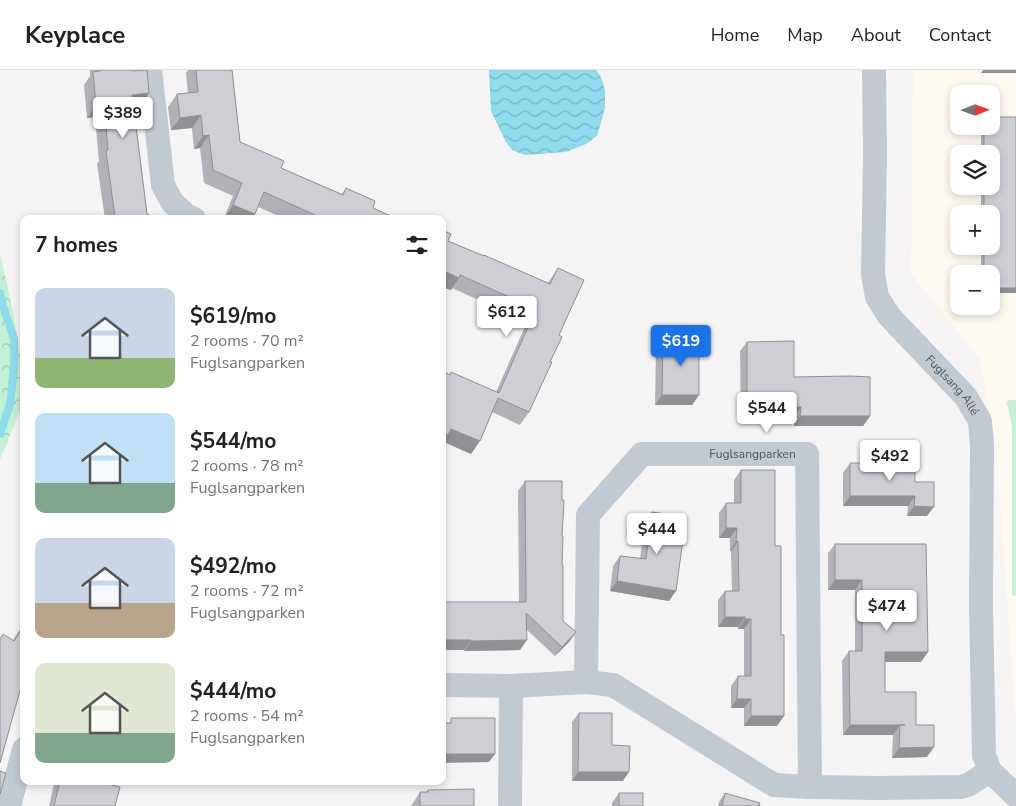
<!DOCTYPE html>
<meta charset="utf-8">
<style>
body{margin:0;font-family:"Nunito Sans",sans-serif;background:#f6f6f6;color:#202124;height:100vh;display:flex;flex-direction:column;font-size:19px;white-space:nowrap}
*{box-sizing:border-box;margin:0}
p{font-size:16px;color:#757577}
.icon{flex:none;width:28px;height:28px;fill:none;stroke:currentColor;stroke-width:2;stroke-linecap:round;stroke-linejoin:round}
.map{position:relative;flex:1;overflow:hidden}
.details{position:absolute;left:20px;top:145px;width:426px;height:570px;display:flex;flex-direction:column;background:#fff;border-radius:10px;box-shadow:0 2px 8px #0003}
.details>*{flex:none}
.needle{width:32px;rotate:89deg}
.tools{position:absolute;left:950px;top:15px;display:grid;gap:10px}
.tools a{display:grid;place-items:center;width:50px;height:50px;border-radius:10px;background:#fff;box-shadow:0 2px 8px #0003;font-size:25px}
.price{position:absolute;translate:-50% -42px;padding:0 11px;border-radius:5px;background:#fff;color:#222;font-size:16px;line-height:32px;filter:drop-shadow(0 1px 2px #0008)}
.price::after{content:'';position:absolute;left:50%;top:30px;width:15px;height:11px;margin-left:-8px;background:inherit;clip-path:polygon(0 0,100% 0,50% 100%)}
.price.active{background:#1a73e8;color:#fff}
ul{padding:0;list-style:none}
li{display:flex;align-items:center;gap:15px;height:125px;padding:0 15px}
li span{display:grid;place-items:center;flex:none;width:140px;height:100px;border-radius:10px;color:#555}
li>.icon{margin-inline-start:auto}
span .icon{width:60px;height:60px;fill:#fffc;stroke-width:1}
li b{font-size:21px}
h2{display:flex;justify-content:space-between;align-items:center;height:60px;padding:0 15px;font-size:21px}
header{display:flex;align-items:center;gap:30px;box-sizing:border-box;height:70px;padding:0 25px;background:#fff;border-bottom:1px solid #e0e0e0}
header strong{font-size:24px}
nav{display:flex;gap:28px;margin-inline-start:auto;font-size:18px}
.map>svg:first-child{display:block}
.commercial{fill:#fdf9ef;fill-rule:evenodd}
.grass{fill:#c3f1d5}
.forest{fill:url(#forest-crowns)}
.water{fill:url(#water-waves)}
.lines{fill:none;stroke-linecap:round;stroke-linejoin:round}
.stream{stroke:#90daee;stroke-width:8}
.minor{stroke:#c1cad2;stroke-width:24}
.wall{fill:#b0b2b7}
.shaded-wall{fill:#909195}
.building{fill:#cdcfd5;stroke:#909195}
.labels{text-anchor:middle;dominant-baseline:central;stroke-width:4;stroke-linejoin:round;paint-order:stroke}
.street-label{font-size:12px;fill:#4a5661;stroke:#fff}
</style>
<header>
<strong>Keyplace</strong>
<nav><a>Home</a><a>Map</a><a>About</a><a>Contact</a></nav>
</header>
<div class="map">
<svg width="1016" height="736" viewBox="0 0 1016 736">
<defs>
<pattern id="forest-crowns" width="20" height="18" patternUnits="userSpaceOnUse" patternTransform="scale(1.25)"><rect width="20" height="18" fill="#c3f1d5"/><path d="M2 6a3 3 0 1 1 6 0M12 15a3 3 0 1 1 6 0" fill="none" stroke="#a0c6b0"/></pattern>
<pattern id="water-waves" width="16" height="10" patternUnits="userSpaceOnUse" patternTransform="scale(1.25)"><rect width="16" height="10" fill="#90daee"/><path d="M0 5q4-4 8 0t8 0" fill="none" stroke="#78b4c4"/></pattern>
</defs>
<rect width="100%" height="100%" fill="#f5f3f3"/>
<!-- commercial -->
<path class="commercial" d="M913,0H1016V656L996,374L979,288L911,204ZM959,24H991V56H959ZM959,84H991V116H959ZM959,144H991V176H959ZM959,204H991V236H959Z"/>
<!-- grass -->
<polygon class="grass" points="1010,330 1016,330 1016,526 1012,525 1012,358 1009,340 1006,332"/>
<!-- forest -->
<polygon class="forest" points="0,183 13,242 22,296 21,338 0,390"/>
<!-- water -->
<polygon class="water" points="489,0 596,0 601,7 605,20 605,38 597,66 586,74 566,82 525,85 512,80 506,72 491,41"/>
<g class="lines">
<!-- stream -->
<polyline class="stream" points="0,223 3,236 14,269 14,297 10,334 0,364"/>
<!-- minor -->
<g class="minor">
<polyline points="150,0 163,115 172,132 186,145 194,149"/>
<path id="s1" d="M874,0L875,84L873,204L877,227L889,246L966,327L980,351L982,375L981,537L984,685L990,701L1016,726"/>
<path id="s2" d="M586,612L588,445L642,384H807L810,717"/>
<polyline points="442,615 511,616 586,612 613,615 774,715 810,717 876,718 961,717 968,715 990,701"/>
<polyline points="9,736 24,679"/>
<polyline points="510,736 511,616"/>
</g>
</g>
<!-- wall -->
<g class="wall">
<polygon points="90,0 131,0 132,1 149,23 140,36 134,37 147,144 157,149 105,149 97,94 99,91 95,47 87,48 84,15 90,6"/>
<polygon points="188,0 232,0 240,72 281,98 342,124 346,118 373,138 398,149 286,149 258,137 224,148 233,126 204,113 200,78 194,79 192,58 171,60 168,37 177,24 188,23 186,3"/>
<polygon points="1016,47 1016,223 991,223 991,204 981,204 981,176 991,176 991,144 981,144 981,116 991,116 991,84 981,84 981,56 991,56"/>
<polygon points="442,160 448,171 548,213 558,198 559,265 550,292 529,342 520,355 492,342 471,384 444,372 442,373 442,306 445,302 450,305 451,302 496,322 527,252 452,218 451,220 442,217"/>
<polygon points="663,268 699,325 692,335 655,335 656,278"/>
<polygon points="747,272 794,307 870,346 863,356 794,356 794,346 741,347 740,281"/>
<polygon points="850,393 915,412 927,446 907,446 908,436 843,436 843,403"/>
<polygon points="741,400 775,476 777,656 744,656 744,638 731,638 731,616 738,606 744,606 744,559 738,559 738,557 718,557 718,530 725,521 732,521 731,481 730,481 730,468 719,468 719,443 726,433 734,433 734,410"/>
<polygon points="525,411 562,466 563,551 576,562 569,572 555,586 527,560 520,580 464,581 464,580 442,580 519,532 518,421"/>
<polygon points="652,442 669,531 610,521 613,496 620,486 640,489 645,452"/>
<polygon points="835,474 921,592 885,592 885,622 916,655 927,687 892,688 893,665 843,665 842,591 849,581 855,581 855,520 828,520 828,483"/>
<polygon points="24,553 24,620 21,618 13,570"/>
<polygon points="579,643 612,675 623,711 572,711 572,652"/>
<polygon points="53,711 98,711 115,736 49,736 54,714 52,713"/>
<polygon points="428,720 474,736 411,736 420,722 426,722"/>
<polygon points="619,723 643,736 612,736 612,733"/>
<polygon points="725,723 759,736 718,736 719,732"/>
</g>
<!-- shaded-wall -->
<g class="shaded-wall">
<polygon points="983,0 1016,0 1016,3 981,3"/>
<polygon points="149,23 140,36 123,38 132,25"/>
<polygon points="104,34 95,47 87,48 96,35"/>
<polygon points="201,45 192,58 171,60 180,48"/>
<polygon points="209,65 200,78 194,79 203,66"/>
<polygon points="233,135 255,144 252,149 224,148"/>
<polygon points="442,200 459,208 451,220 442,217"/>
<rect x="991" y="218" width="25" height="5"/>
<polygon points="662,325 699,325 692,335 655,335"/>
<polygon points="747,337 801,337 794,346 741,347"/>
<polygon points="800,346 870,346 863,356 794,356"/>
<polygon points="451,359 480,371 471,384 444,372 442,373 442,363"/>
<polygon points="850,426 915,426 908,436 843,436"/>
<polygon points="914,436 934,437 927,446 907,446"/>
<polygon points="726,458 737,458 730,468 719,468"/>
<polygon points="736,471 738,471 731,481 730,481"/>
<polygon points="835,510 862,510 855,520 828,520"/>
<polygon points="617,511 676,521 669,531 610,521"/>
<polygon points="725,547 745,547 738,557 718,557"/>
<polygon points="745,549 751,549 744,559 738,559"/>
<polygon points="576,562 569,572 555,586 562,577"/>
<polygon points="442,570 471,570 464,580 442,580"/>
<polygon points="527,570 520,580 464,581 471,571"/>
<polygon points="885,582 928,582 921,592 878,592"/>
<polygon points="737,629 751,629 744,638 731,638"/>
<polygon points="751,646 784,646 777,656 744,656"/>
<polygon points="850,655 900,655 893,665 843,665"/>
<polygon points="934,677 927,687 892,688 899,678"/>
<polygon points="442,684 495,684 489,692 442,693"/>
<polygon points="578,702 629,702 623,711 572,711"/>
</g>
<!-- building -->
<g class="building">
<polygon points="100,0 131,0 132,1 147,0 149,23 132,25 147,144 157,149 118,149 118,147 115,147 106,81 108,80 104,34 96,35 93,2 100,1"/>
<polygon points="196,0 232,0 240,72 284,91 281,98 343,125 346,118 375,131 373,138 398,149 324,149 264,122 255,144 233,135 242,113 213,100 209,65 203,66 201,45 180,48 177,24 198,22"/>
<polygon points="991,47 1016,47 1016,218 991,218 991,204 984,204 984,176 991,176 991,144 984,144 984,116 991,116 991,84 984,84 984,56 991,56"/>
<polygon points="442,160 451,164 448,171 484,186 484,185 550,214 558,198 584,210 559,265 562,267 550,292 552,292 529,342 498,328 480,371 451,359 448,365 442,363 442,308 445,302 450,305 451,302 499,323 536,239 460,205 459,208 442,200"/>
<polygon points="663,268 699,268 699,325 662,325"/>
<polygon points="794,271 794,307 851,306 870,307 870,346 800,346 801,337 747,337 747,272"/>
<polygon points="850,393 915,393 915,412 934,412 934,437 914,436 915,426 850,426"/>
<polygon points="741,400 775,400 775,476 781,476 781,565 784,565 784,646 751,646 751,629 737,629 738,606 751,606 751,549 745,549 745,547 725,547 725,521 739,521 738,471 736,471 737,458 726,458 726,433 741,433"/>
<polygon points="525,411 562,411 562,430 564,430 562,466 563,466 562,495 563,495 563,551 576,562 562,577 526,543 527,570 471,571 471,570 442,570 442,532 526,532"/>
<polygon points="652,442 686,447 676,521 617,511 620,486 646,489"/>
<polygon points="835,474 926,474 928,582 885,582 885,622 916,622 916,655 934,655 934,677 899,678 900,655 905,655 850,655 849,581 862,581 862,510 835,510"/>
<polygon points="24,555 24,606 0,693 0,569 3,564 14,571"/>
<polygon points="579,643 612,643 612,675 630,676 629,702 578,702"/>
<polygon points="451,648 495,648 495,684 442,684 442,653 451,653"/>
<polygon points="0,701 6,703 0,724"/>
<polygon points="60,711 98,711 120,717 115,736 54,736"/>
<polygon points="474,719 474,736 420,736 420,722 428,722 428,720"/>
<rect x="619" y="723" width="24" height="13"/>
<polygon points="725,723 760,733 759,736 722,736"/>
</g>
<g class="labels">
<!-- street labels -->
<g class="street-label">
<text stroke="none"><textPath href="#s1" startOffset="344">Fuglsang Allé</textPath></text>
<text stroke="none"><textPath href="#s2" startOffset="359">Fuglsangparken</textPath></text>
</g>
</g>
</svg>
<div class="tools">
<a><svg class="needle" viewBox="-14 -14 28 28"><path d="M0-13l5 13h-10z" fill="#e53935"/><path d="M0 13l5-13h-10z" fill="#757577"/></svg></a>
<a><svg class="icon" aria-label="layers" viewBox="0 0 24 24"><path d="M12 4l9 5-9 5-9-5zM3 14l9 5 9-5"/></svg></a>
<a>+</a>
<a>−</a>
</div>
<b class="price" style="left:123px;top:69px">$389</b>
<b class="price" style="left:507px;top:268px">$612</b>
<b class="price active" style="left:681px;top:297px">$619</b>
<b class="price" style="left:767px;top:364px">$544</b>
<b class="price" style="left:890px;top:412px">$492</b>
<b class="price" style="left:657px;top:485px">$444</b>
<b class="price" style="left:887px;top:562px">$474</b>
<section class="details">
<h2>7 homes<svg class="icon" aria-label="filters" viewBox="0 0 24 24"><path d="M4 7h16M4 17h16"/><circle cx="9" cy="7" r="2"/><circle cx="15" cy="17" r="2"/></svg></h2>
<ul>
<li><span style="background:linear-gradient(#c9d6e8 70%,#8fb573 0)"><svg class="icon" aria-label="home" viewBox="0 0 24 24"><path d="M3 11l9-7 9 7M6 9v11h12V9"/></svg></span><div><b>$619/mo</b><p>2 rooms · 70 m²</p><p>Fuglsangparken</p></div></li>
<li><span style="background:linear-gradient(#bfe0f5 70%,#7fa58c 0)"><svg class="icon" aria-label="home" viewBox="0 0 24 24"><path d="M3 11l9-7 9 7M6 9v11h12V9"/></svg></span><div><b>$544/mo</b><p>2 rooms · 78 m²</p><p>Fuglsangparken</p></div></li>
<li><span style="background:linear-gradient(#c9d6e8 65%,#b9a48a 0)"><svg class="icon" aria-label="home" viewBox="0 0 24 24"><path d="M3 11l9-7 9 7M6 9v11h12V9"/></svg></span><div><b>$492/mo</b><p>2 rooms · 72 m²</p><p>Fuglsangparken</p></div></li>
<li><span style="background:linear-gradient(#dfe7d0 70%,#7fa58c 0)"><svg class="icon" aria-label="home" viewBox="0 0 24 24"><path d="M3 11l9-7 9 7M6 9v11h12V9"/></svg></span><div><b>$444/mo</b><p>2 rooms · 54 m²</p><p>Fuglsangparken</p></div></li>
</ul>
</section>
</div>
